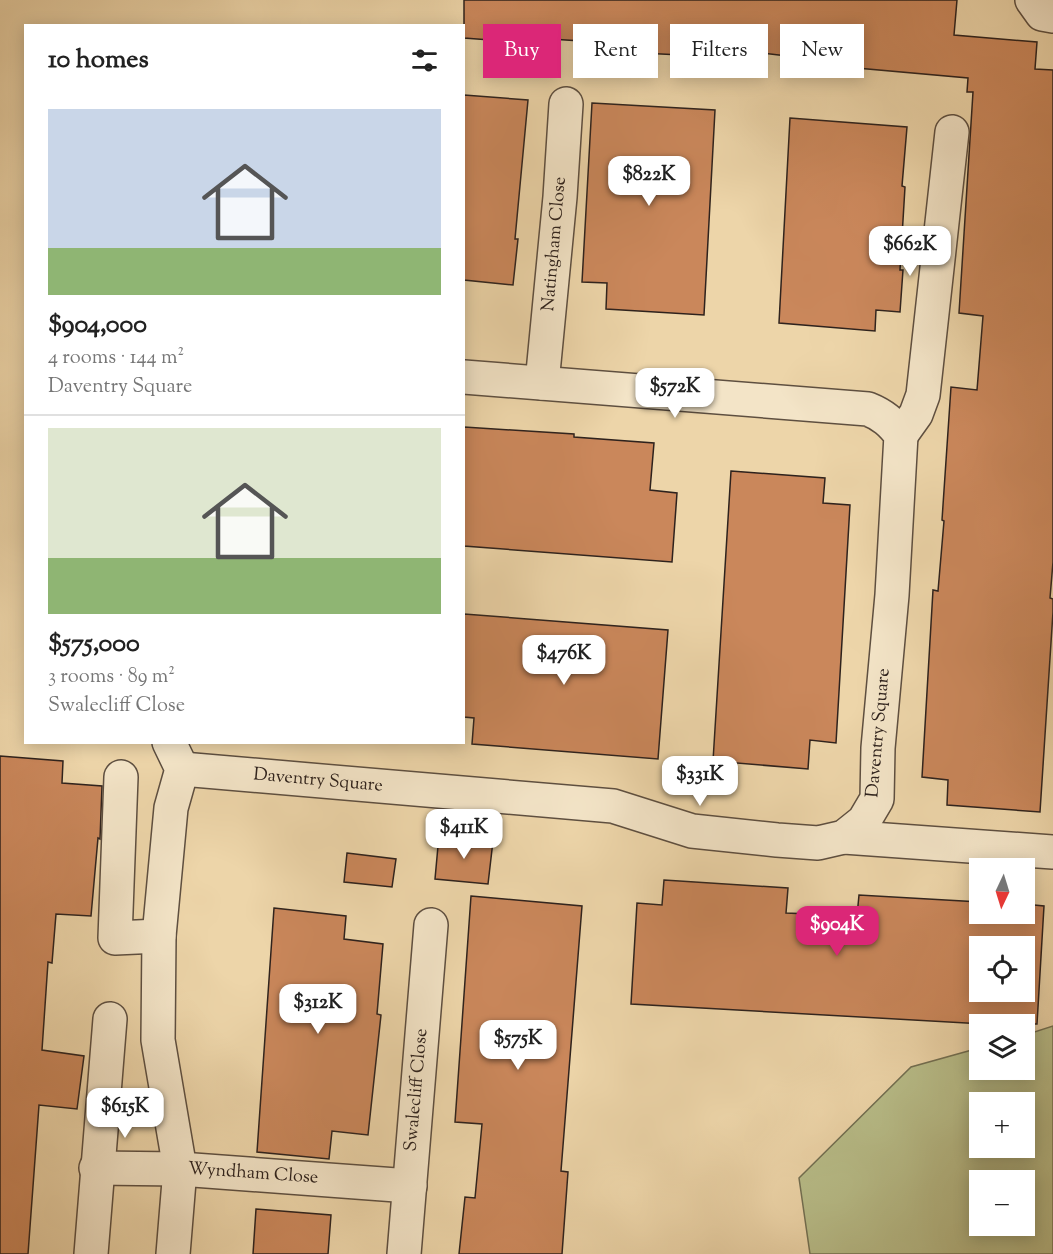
<!DOCTYPE html>
<meta charset="utf-8">
<style>
body{margin:0;font-family:"Sorts Mill Goudy",serif;background:#f2f2f2;color:#222;height:100vh;display:flex;flex-direction:column;font-size:22px;white-space:nowrap}
*{box-sizing:border-box;margin:0}
p{font-size:20px;color:#767676}
.icon{flex:none;width:33px;height:33px;fill:none;stroke:currentColor;stroke-width:2;stroke-linecap:round;stroke-linejoin:round}
.map{position:relative;flex:1;overflow:hidden}
.details{position:absolute;left:24px;top:24px;width:441px;height:720px;display:flex;flex-direction:column;background:#fff;border-radius:0px;box-shadow:0 3px 15px #0003}
.details>*{flex:none}
.top-card{position:absolute;left:483px;top:24px;width:480px;height:54px;display:flex;gap:12px}
.needle{width:39px;rotate:184deg}
.fabs{position:absolute;left:969px;top:858px;display:grid;gap:12px}
.fabs a{display:grid;place-items:center;width:66px;height:66px;border-radius:0px;background:#fff;box-shadow:0 3px 15px #0003;font-size:30px}
.price{position:absolute;translate:-50% -51px;padding:0 14px;border-radius:12px;background:#fff;color:#222;font-size:20px;line-height:39px;filter:drop-shadow(0 2px 3px #0008)}
.price::after{content:'';position:absolute;left:50%;top:36px;width:18px;height:14px;margin-left:-9px;background:inherit;clip-path:polygon(0 0,100% 0,50% 100%)}
.price.selected{background:#db2777;color:#fff}
ul{padding:0;list-style:none}
li{display:grid;align-content:center;gap:12px;height:318px;padding:0 24px}
li+li{border-top:2px solid #e0e0e0}
li span{display:grid;place-items:center;height:186px;border-radius:0px;color:#555}
li>.icon{margin-inline-start:auto}
span .icon{width:108px;height:108px;fill:#fffc;stroke-width:1}
li b{font-size:26px}
h2{display:flex;justify-content:space-between;align-items:center;height:72px;padding:0 24px;font-size:26px}
.tag{padding:0 21px;border-radius:0px;background:#fff;box-shadow:0 3px 15px #0003;font-size:21px;line-height:54px}
.tag.selected{background:#db2777;color:#fff}
.map>svg:first-child{display:block}
.green{fill:#b8bd89;stroke:#737053;stroke-width:1.5;fill-rule:evenodd}
.building{fill:#ca875b;stroke:#2e221d;stroke-width:1.5;fill-rule:evenodd}
.lines{fill:none;stroke-linecap:round;stroke-linejoin:round}
.minor-casing{stroke:#5e4f40;stroke-width:36}
.minor{stroke:#f3e4c7;stroke-width:33}
.labels{text-anchor:middle;dominant-baseline:central;stroke-width:6;stroke-linejoin:round;paint-order:stroke}
.street-label{font-size:18px;fill:#2e221d;stroke:#f3e4c7}
</style>
<div class="map">
<svg width="1053" height="1254" viewBox="0 0 1053 1254">
<rect width="100%" height="100%" fill="#edd5a9"/>
<filter id="stains"><feTurbulence type="fractalNoise" baseFrequency=".00333" numOctaves="4"/><feColorMatrix values="0 0 0 0 .2 0 0 0 0 .09 0 0 0 0 .02 0 0 0 .5 -.17"/></filter>
<radialGradient id="worn" r=".72"><stop offset=".6" stop-color="#630" stop-opacity="0"/><stop offset="1" stop-color="#630" stop-opacity=".3"/></radialGradient>
<!-- green -->
<path class="green" d="M1053,1026V1254H810L799,1178L911,1067L979,1048L980,1070H1024L1025,1035ZM980,1102H1024V1148H980ZM980,1180H1024V1226H980Z"/>
<!-- building -->
<g class="building">
<polygon points="464,0 957,0 954,35 1037,42 1035,69 1053,70 1053,562 1050,598 1053,599 1053,612 1040,812 947,805 948,780 922,777 933,590 938,591 944,521 942,520 951,387 977,390 983,316 959,313 973,92 967,92 968,78 812,64 812,59 722,48 721,57 581,50 581,41 491,35 490,40 464,38"/>
<polygon points="464,95 528,100 515,239 518,239 513,285 464,280"/>
<polygon points="592,103 715,110 704,315 606,309 607,283 582,282"/>
<polygon points="790,118 907,127 902,186 905,187 900,270 903,270 900,312 876,310 875,331 779,323"/>
<polygon points="464,427 574,434 574,437 654,443 650,490 677,493 672,562 464,546"/>
<polygon points="731,471 825,478 823,503 850,505 836,743 810,740 808,769 713,761"/>
<polygon points="464,614 668,630 658,759 472,744 474,718 464,717"/>
<polygon points="0,756 63,761 62,783 102,786 100,839 98,838 91,916 56,914 52,963 48,962 42,1050 84,1056 77,1109 39,1105 28,1254 0,1254"/>
<polygon points="439,835 493,841 488,884 435,879"/>
<polygon points="347,853 396,859 392,887 344,882"/>
<path d="M664,880L788,888L786,913L857,916L859,895L980,902V914H1024V904L1044,906L1037,1024H984L631,1004L637,903L662,905ZM980,946H1024V992H980Z"/>
<polygon points="471,896 582,906 561,1171 568,1172 562,1254 459,1254 465,1197 475,1198 482,1124 455,1122"/>
<polygon points="274,908 346,916 344,939 383,944 377,1014 381,1015 368,1135 332,1131 329,1159 257,1152"/>
<polygon points="256,1209 331,1215 328,1254 253,1254"/>
</g>
<g class="lines">
<defs>
<g id="minor">
<polyline points="1032,0 1042,14 1053,16"/>
<polyline points="542,383 560,197 566,104"/>
<polyline points="901,435 916,414 923,395 952,132"/>
<polyline points="169,742 182,769 171,808 159,936 158,1040 180,1169 173,1254"/>
<path d="M182,769L613,806L692,831L777,840L818,843L844,837L864,821L877,799L878,748L892,595L901,435C891,422 883,415 868,409L464,377"/>
<polyline points="121,777 115,938 159,936"/>
<polyline points="844,837 1053,852"/>
<polyline points="96,1168 180,1169 410,1186"/>
<polyline points="91,1254 110,1019"/>
<polyline points="404,1254 431,925"/>
</g>
</defs>
<!-- minor casing -->
<use href="#minor" class="minor-casing"/>
<!-- minor -->
<use href="#minor" class="minor"/>
</g>
<g class="labels">
<!-- street labels -->
<g class="street-label">
<text transform="translate(555 244) rotate(-85)">Natingham Close</text>
<text transform="translate(879 733) rotate(-85)">Daventry Square</text>
<text transform="translate(318 781) rotate(5)">Daventry Square</text>
<text transform="translate(417 1090) rotate(-85)">Swalecliff Close</text>
<text transform="translate(253 1174) rotate(4)">Wyndham Close</text>
</g>
</g>
<rect width="100%" height="100%" filter="url(#stains)"/>
<rect width="100%" height="100%" fill="url(#worn)"/>
</svg>
<div class="fabs">
<a><svg class="needle" viewBox="-14 -14 28 28"><path d="M0-13l5 13h-10z" fill="#e53935"/><path d="M0 13l5-13h-10z" fill="#767676"/></svg></a>
<a><svg class="icon" aria-label="locate" viewBox="0 0 24 24"><circle cx="12" cy="12" r="6"/><path d="M12 2v4M12 18v4M2 12h4M18 12h4"/></svg></a>
<a><svg class="icon" aria-label="layers" viewBox="0 0 24 24"><path d="M12 4l9 5-9 5-9-5zM3 14l9 5 9-5"/></svg></a>
<a>+</a>
<a>−</a>
</div>
<b class="price" style="left:649px;top:207px">$822K</b>
<b class="price" style="left:910px;top:277px">$662K</b>
<b class="price" style="left:675px;top:419px">$572K</b>
<b class="price" style="left:564px;top:686px">$476K</b>
<b class="price" style="left:700px;top:807px">$331K</b>
<b class="price" style="left:464px;top:860px">$411K</b>
<b class="price selected" style="left:837px;top:957px">$904K</b>
<b class="price" style="left:318px;top:1035px">$312K</b>
<b class="price" style="left:518px;top:1071px">$575K</b>
<b class="price" style="left:125px;top:1139px">$615K</b>
<div class="top-card">
<a class="tag selected">Buy</a>
<a class="tag">Rent</a>
<a class="tag">Filters</a>
<a class="tag">New</a>
</div>
<section class="details">
<h2>10 homes<svg class="icon" aria-label="filters" viewBox="0 0 24 24"><path d="M4 7h16M4 17h16"/><circle cx="9" cy="7" r="2"/><circle cx="15" cy="17" r="2"/></svg></h2>
<ul>
<li><span style="background:linear-gradient(#c9d6e8 75%,#8fb573 0)"><svg class="icon" aria-label="home" viewBox="0 0 24 24"><path d="M3 11l9-7 9 7M6 9v11h12V9"/></svg></span><div><b>$904,000</b><p>4 rooms · 144 m²</p><p>Daventry Square</p></div></li>
<li><span style="background:linear-gradient(#dfe7d0 70%,#8fb573 0)"><svg class="icon" aria-label="home" viewBox="0 0 24 24"><path d="M3 11l9-7 9 7M6 9v11h12V9"/></svg></span><div><b>$575,000</b><p>3 rooms · 89 m²</p><p>Swalecliff Close</p></div></li>
</ul>
</section>
</div>
